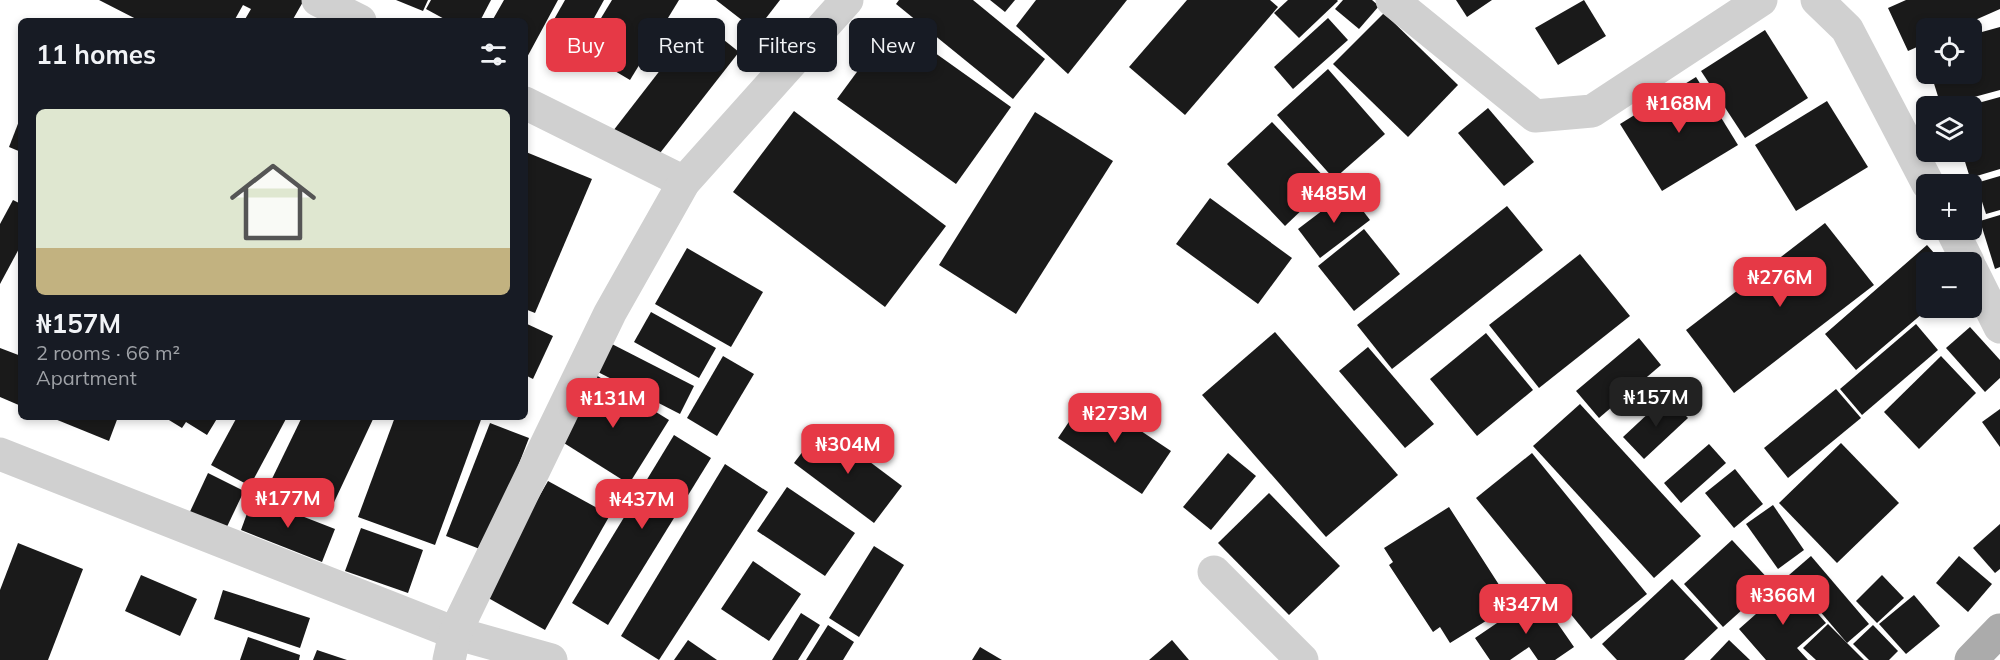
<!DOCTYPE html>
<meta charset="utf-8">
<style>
body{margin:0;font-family:Mulish,sans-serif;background:#242831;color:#f1f3f6;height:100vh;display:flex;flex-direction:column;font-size:22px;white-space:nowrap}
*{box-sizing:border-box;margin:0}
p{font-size:20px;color:#9ea1a6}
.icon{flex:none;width:33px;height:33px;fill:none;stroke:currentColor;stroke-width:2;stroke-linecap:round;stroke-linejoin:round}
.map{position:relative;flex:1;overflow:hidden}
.drawer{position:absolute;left:18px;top:18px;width:510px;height:402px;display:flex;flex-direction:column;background:#171b24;border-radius:9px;box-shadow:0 3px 9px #0003}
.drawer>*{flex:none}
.banner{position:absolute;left:546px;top:18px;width:570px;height:54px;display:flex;gap:12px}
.controls{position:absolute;left:1916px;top:18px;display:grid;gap:12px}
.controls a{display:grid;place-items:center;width:66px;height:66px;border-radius:9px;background:#171b24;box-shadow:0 3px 9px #0003;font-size:30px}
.price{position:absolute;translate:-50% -51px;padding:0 14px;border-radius:12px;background:#e63946;color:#fff;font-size:20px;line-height:39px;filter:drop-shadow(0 2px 3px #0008)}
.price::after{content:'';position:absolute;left:50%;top:36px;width:18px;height:14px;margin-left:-9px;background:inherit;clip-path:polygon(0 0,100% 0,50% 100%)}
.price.active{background:#222;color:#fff}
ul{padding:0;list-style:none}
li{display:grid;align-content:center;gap:12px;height:318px;padding:0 18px}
li span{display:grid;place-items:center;height:186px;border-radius:9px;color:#555}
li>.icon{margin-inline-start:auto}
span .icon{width:108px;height:108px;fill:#fffc;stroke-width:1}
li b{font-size:26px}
h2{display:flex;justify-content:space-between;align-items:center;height:72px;padding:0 18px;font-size:26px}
.pill{padding:0 21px;border-radius:9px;background:#171b24;box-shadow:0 3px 9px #0003;font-size:21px;line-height:54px}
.pill.active{background:#e63946;color:#fff}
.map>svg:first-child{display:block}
.building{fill:#1a1a1a}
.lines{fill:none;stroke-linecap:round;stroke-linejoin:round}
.minor{stroke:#d0d0d0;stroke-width:33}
.major{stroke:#ababab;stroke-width:33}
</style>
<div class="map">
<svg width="2000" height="660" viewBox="0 0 2000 660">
<rect width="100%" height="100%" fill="#fff"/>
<!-- building -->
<g class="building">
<polygon points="99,0 304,0 292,21 244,21 251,9 243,5 234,21 140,21"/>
<polygon points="396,0 428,0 423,11"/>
<polygon points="431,0 491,0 480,21 448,21 426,9"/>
<polygon points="504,0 558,0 525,61 525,21 492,21"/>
<polygon points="565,0 604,0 578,47 548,30"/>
<polygon points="612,0 679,0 630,80 581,51"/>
<polygon points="716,0 780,0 756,31"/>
<polygon points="899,0 973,0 1045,59 1013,99 896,4"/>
<polygon points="990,0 1015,0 1005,12"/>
<polygon points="1036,0 1127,0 1068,74 1016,26"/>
<polygon points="1187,0 1270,0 1278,7 1185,115 1129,67"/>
<polygon points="1288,0 1337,0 1338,1 1299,38 1274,13"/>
<polygon points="1343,0 1372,0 1379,6 1359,29 1335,9"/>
<polygon points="1456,0 1492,0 1467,17"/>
<polygon points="1584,0 1606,36 1558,65 1535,28"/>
<polygon points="1906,0 2000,0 2000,9 1957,28 1926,28 1926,43 1908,51 1888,8"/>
<polygon points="1384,13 1458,85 1408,137 1333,64"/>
<polygon points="1328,18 1348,40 1293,89 1274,67"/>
<polygon points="699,20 739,52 653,162 613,131"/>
<polygon points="893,23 1011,107 956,184 837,99"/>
<polygon points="2000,27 2000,90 1941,106 1931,74 1971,74 1971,35"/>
<polygon points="1765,30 1808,98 1745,138 1701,71"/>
<polygon points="1328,69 1385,134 1334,179 1277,115"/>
<polygon points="1696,77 1738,145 1662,191 1620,124"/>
<polygon points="2000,97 2000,169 1970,178 1962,152 1971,152 1971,105"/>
<polygon points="1827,101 1868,167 1796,211 1755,145"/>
<polygon points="1488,108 1534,162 1504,186 1458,133"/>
<polygon points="794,111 946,226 885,307 733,192"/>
<polygon points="1035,112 1113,161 1016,314 939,265"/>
<polygon points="21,116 21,152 9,147"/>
<polygon points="1272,122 1330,183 1285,226 1227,164"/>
<polygon points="526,152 592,179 535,313 525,309"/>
<polygon points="2000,176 2000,210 1986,214 1976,183"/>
<polygon points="1348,191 1370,220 1320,258 1298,229"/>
<polygon points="1210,198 1292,258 1258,304 1176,244"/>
<polygon points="13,200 21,204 21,245 0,284 0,224"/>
<polygon points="1507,206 1543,250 1392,369 1357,325"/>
<polygon points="2000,215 2000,267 1995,269 1980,221"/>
<polygon points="1825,223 1874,285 1734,393 1686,330"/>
<polygon points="1364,229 1400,274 1354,311 1318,266"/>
<polygon points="1927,245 1942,262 1926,262 1926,308 1929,308 1856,370 1825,334"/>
<polygon points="687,248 763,292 731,347 655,304"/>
<polygon points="1580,254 1630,316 1539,388 1489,325"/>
<polygon points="651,312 716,348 699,378 634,342"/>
<polygon points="525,323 553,336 533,379 525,375"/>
<polygon points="1916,324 1938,350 1862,415 1840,389"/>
<polygon points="1970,327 2000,360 2000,378 1985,392 1946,348"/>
<polygon points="1275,332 1398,475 1326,537 1202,395"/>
<polygon points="1486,333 1533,390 1477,436 1430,379"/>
<polygon points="1639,338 1661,365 1599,418 1576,391"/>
<polygon points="608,342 694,386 680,414 594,370"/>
<polygon points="1368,347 1434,424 1405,448 1339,371"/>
<polygon points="0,348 21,356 21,406 0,397"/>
<polygon points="723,356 754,374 717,436 687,418"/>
<polygon points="1941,356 1976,393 1919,449 1884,412"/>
<polygon points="596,375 669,420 629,484 556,438"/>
<polygon points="1836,389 1861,418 1788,478 1764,448"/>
<polygon points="1087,395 1171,451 1142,494 1058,438"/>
<polygon points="1667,396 1688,418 1644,459 1623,437"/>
<polygon points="1580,404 1701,536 1654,578 1533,446"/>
<polygon points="2000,409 2000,447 1982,422"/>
<polygon points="50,417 118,417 109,441"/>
<polygon points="164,417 218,417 207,435 186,422 182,428"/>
<polygon points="237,417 287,417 250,486 211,465"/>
<polygon points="302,417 374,417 329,513 269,485"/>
<polygon points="395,417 482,417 435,545 358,517"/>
<polygon points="490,423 529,438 485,551 446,536"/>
<polygon points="822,426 902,486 874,523 794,463"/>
<polygon points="674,435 711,458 608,625 572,603"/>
<polygon points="1841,443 1899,503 1837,563 1779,503"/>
<polygon points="1709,444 1726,463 1681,503 1664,483"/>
<polygon points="1228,453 1256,476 1211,530 1183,507"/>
<polygon points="1532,453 1647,594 1591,639 1476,498"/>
<polygon points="725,464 768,492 659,660 621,636"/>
<polygon points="1735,469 1763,504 1734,528 1705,493"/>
<polygon points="208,473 244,491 224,533 188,516"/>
<polygon points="548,481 610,515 545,630 483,595"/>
<polygon points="787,487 855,533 825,576 757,531"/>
<polygon points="1269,493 1340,566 1289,615 1218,543"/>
<polygon points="253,497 335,529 322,562 241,530"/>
<polygon points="1773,505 1804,550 1778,569 1746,524"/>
<polygon points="1449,507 1512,605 1450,643 1440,627 1433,632 1389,565 1393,562 1384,548"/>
<polygon points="2000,524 2000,569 1995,573 1973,548"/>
<polygon points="361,528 423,550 408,593 345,571"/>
<polygon points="1732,540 1772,583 1723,627 1684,584"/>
<polygon points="18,543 83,569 48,660 0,660 0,590"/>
<polygon points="874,546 904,565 859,637 829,618"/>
<polygon points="1811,556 1869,624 1847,643 1789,575"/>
<polygon points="1959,556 1992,584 1968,612 1936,583"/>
<polygon points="753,561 801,594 769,641 721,609"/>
<polygon points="141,575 197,599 180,636 125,611"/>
<polygon points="1882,575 1904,598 1877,623 1856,601"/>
<polygon points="1672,579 1718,628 1684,660 1617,660 1602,644"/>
<polygon points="1791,583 1826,623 1797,648 1808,660 1766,660 1739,629"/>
<polygon points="223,590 310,618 300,648 214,619"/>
<polygon points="1538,595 1574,647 1555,660 1538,660 1529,647 1510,660 1490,660 1475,638"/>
<polygon points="1914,595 1940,626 1906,654 1879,624"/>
<polygon points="801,613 820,625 798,660 772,660"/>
<polygon points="1828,624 1864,660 1816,660 1803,648"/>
<polygon points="828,625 854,642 843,660 806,660"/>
<polygon points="1873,625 1898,651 1889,660 1869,660 1853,644"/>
<polygon points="248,637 300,655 299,660 240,660"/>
<polygon points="688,640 717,660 674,660"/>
<polygon points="1172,640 1189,660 1149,660"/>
<polygon points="1729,640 1750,660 1710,660"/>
<polygon points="980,647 1002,660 972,660"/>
<polygon points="317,650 347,660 313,660"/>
</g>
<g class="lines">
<!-- minor -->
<g class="minor">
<polyline points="318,0 360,21"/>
<polyline points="1392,0 1535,116 1592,111 1761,0"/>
<polyline points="1817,0 1847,29 1928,184"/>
<polyline points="525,103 684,182"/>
<polyline points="1952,230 1968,262"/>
<polyline points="1971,269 2000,327"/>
<polyline points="0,454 455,633 551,660"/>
<polyline points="1214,572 1302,660"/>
<polyline points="449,660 455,633 610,313 684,182 847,0"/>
</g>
<!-- major -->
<polyline class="major" points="1971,660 2000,630"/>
</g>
</svg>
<div class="controls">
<a><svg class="icon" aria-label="locate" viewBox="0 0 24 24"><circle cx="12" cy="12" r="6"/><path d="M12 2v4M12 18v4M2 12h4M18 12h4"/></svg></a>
<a><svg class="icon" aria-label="layers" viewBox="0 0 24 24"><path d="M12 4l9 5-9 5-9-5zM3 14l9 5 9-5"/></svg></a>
<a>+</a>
<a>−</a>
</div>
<b class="price" style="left:1679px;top:134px">₦168M</b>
<b class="price" style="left:1334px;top:224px">₦485M</b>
<b class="price" style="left:1780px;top:308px">₦276M</b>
<b class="price active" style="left:1656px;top:428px">₦157M</b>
<b class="price" style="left:613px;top:429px">₦131M</b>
<b class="price" style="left:1115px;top:444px">₦273M</b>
<b class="price" style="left:848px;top:475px">₦304M</b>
<b class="price" style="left:288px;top:529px">₦177M</b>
<b class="price" style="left:642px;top:530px">₦437M</b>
<b class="price" style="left:1783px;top:626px">₦366M</b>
<b class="price" style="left:1526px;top:635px">₦347M</b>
<div class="banner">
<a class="pill active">Buy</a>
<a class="pill">Rent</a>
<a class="pill">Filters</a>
<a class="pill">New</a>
</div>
<section class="drawer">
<h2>11 homes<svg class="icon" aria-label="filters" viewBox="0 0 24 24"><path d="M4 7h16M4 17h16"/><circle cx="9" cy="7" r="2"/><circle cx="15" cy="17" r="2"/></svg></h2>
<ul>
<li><span style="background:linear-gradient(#dfe7d0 75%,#c2b280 0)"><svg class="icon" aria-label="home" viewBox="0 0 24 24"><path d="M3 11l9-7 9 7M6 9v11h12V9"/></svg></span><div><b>₦157M</b><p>2 rooms · 66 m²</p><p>Apartment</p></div></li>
</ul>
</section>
</div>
